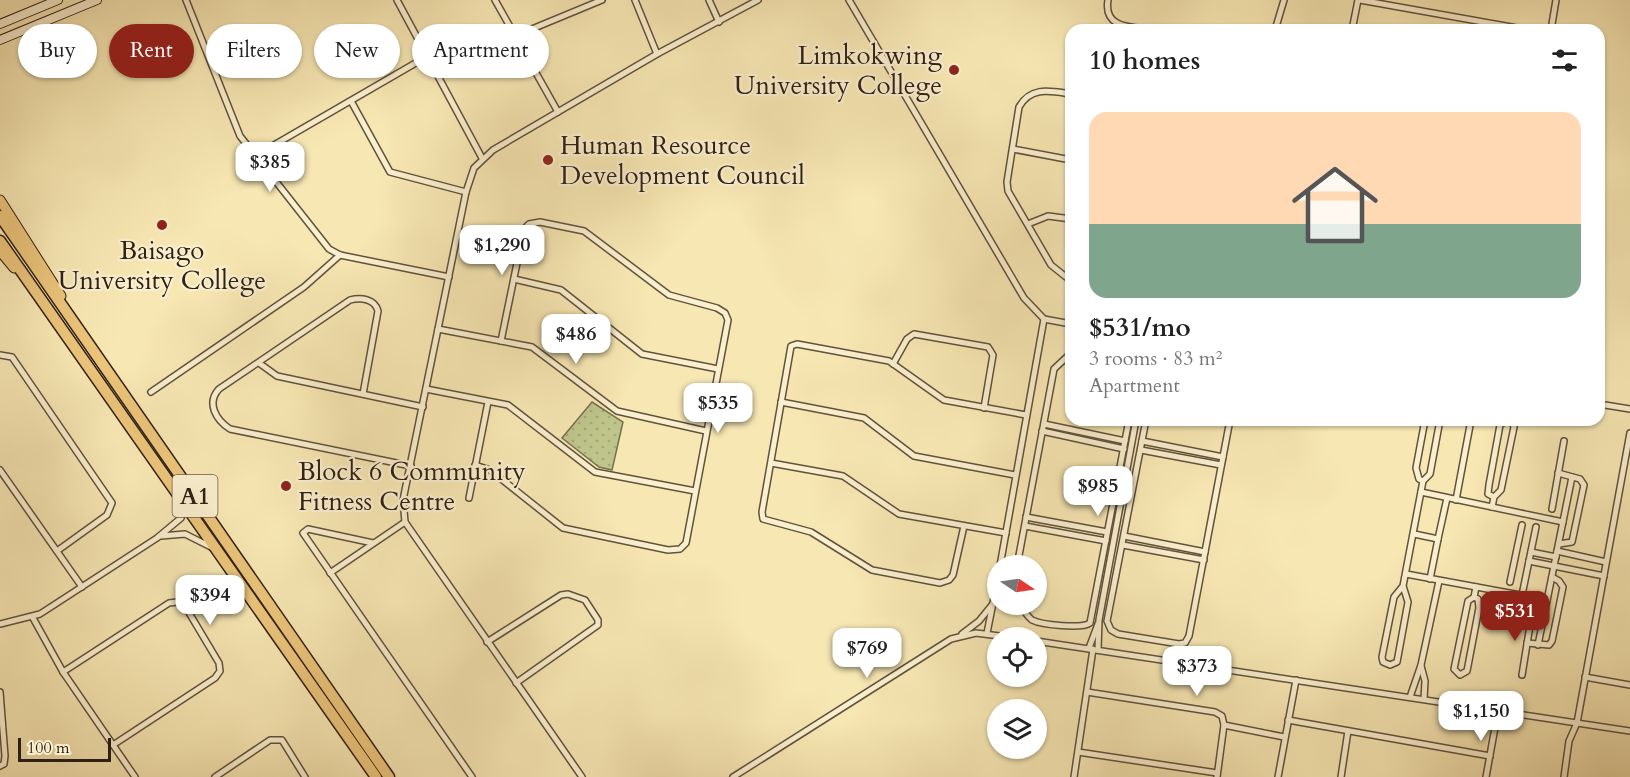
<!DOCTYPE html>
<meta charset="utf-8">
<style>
body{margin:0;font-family:Cardo,serif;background:#f6f6f6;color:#222;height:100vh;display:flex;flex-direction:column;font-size:22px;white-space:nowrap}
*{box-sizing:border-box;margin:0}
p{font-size:20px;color:#767676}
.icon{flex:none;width:33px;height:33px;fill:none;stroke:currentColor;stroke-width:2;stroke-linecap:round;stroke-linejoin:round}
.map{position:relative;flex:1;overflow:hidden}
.details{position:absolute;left:1065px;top:24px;width:540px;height:402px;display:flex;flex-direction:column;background:#fff;border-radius:18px;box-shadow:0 2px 4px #0004}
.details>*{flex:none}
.top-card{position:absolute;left:18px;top:24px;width:570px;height:54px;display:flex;gap:12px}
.needle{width:39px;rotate:103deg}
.controls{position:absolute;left:987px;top:555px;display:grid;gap:12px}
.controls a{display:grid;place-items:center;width:60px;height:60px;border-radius:50%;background:#fff;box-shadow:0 2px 4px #0004;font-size:30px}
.scale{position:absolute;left:18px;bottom:15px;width:93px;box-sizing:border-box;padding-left:6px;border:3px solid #2e2015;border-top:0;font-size:16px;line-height:21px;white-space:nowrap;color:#2e2015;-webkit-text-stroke:4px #faefce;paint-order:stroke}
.price{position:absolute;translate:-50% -51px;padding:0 14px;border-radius:12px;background:#fff;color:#222;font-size:20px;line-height:39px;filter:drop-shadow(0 2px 3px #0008)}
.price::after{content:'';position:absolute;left:50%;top:36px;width:18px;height:14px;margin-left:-9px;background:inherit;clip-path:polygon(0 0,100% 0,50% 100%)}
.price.selected{background:#8f2418;color:#fff}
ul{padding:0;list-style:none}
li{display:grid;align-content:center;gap:12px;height:318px;padding:0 24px}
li+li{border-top:2px solid #e0e0e0}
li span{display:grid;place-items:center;height:186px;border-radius:18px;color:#555}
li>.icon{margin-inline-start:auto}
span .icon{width:108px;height:108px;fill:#fffc;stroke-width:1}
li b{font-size:26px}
h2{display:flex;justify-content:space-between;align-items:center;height:72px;padding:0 24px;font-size:26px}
.chip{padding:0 21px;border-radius:27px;background:#fff;box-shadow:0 2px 4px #0004;font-size:21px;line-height:54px}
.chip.selected{background:#8f2418;color:#fff}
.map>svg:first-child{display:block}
.grass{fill:url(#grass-dots);stroke:#767250;stroke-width:1.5}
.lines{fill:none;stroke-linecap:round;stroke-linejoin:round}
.street-casing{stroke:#60523c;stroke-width:8}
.secondary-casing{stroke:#2e2015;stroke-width:10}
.primary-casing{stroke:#2e2015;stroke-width:11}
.highway-casing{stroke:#2e2015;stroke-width:13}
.street{stroke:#faefce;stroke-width:5}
.secondary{stroke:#faefce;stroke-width:8}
.primary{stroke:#ecc47a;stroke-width:9}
.highway{stroke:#ecc47a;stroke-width:10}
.poi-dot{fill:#8f2418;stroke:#faefce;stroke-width:2}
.labels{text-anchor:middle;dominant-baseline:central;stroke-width:4.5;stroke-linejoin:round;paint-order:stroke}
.shield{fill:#faefce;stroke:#6b5e4c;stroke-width:1.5}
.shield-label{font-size:24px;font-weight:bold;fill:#2e2015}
.poi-label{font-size:26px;fill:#2e2015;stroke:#faefce;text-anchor:start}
</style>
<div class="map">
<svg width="1630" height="777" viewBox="0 0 1630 777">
<defs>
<pattern id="grass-dots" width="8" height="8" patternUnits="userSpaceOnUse" patternTransform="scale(1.5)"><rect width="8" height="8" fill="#bec58b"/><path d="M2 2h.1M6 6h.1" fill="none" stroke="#a4a977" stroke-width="1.8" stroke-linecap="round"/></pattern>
</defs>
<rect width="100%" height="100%" fill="#f7e7b3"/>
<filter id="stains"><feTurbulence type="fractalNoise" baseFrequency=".00333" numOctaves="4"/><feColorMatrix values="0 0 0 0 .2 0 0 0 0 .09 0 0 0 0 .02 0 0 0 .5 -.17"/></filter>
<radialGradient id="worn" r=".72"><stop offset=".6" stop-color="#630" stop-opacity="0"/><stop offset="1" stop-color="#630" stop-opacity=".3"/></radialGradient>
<!-- grass -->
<polygon class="grass" points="592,402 623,422 612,470 599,467 562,438"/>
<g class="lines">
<defs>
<g id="street">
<polyline points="186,0 240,136 329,249 340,255 449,277"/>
<polyline points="397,0 482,158"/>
<polyline points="495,0 558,112"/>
<polyline points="635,0 657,54"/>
<polyline points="709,0 719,22"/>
<polyline points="849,0 1024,298 1044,319 1071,324"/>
<path d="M1108,0C1103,29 1132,27 1154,30"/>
<polyline points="1360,0 1528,30"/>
<polyline points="1275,30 1284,0"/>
<polyline points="1352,30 1358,0"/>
<polyline points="1551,30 1556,0"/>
<polyline points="515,36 602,0"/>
<path d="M1071,94C1050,91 1031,86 1019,107L1007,182L1008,191L1051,265L1071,281"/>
<polyline points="351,101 390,172 466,192"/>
<polyline points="1013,149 1071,160"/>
<polyline points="255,156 426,57"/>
<polyline points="1028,224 1048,216 1071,219"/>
<polyline points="514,279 561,290 642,354 718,369"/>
<polyline points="438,329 532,347 617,411 706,431"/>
<polyline points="0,355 12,357 112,503 107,515 57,551"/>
<polyline points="259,363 277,376 423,407"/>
<polyline points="893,364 907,339 914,334 988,347 993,355 984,408"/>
<polyline points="426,389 508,405 595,472 695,491"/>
<polyline points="151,392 304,287 340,255"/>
<path d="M363,394L378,311C375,299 361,297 350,300L219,389C206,403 216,420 230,429L411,466"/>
<polyline points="781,402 864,418 914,456 1015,475"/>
<polyline points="1599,404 1630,409"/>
<polyline points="1146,420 1107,621 1111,630 1118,634 1179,644 1185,643 1189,636 1230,420"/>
<polyline points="1044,424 1125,441"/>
<polyline points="1042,431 1124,449"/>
<polyline points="1142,441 1223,457"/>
<polyline points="1141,450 1221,465"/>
<polyline points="771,463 843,476 899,514 1006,533"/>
<polyline points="475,465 490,470 563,528 668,550 680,549 686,543 728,320 725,313 717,308 669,295 584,231 540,222 529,224 524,229 501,341"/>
<polyline points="0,470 82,587"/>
<polyline points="1558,473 1580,479 1584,485 1572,542 1559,544"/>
<polyline points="1423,481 1419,479 1416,468 1425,420"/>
<polyline points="1421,492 1563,522"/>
<polyline points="469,498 488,402"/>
<polyline points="1456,500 1471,420"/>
<polyline points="1492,507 1494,497 1501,490 1514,427 1512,422 1506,421 1500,425 1489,485 1488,494 1494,497"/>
<polyline points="1552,509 1564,441"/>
<polyline points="1026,517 1107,532"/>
<polyline points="964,526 953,575 949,580 940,583 872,570 811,532 763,519 762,512 791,346 797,344 889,361 944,400 1026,415"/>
<polyline points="1025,526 1106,541"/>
<polyline points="1414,534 1438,539 1447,498"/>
<polyline points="161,536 185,534 211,547"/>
<polyline points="1124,536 1205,552"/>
<polyline points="373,543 308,529 303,533 472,777"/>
<polyline points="1123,545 1204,560"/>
<polyline points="1557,551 1606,562"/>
<polyline points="1531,552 1556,557"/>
<polyline points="1529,561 1604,576"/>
<polyline points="1000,566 1044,319"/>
<polyline points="1017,566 1054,369 1071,353"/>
<polyline points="330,573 405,522"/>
<polyline points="1406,574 1547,600"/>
<polyline points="1430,579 1438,539"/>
<polyline points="1510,582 1522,525"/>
<polyline points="1403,586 1408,602 1397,662 1390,665 1383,662 1382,657 1394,597 1403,586 1423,481 1430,474 1440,420"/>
<polyline points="1522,595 1536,527"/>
<polyline points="1474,597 1478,599 1479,608 1467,671 1460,675 1454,669 1468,601 1474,597 1476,587"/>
<path d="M1019,604C1023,609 1027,616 1032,620C1042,625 1082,629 1090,623L1129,420"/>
<polyline points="33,618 63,672 135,777"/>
<polyline points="0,624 40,614 157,538 181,518 184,508"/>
<polyline points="987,633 998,578"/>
<polyline points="962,634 979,621 992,605"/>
<polyline points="1036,641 1630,731"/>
<polyline points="487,642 561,595 568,594 585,600 598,620 598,625 516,683"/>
<polyline points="1527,643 1549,645 1552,641 1563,587 1559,581 1552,577"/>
<polyline points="1538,645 1572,477"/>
<polyline points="1089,648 1098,624"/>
<polyline points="1098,650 1099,620 1136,420"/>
<polyline points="1421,666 1425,681 1424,699"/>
<polyline points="63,672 169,603 177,602 185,606 219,663 220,671 215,678 113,745"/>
<polyline points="1522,675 1532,613"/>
<polyline points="1585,677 1630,685"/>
<polyline points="0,692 5,756 4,764 0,766"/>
<polyline points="1087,692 1215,712 1222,716 1224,725 1217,777"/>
<polyline points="1410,697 1421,665 1439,581"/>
<polyline points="1288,720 1490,756"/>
<polyline points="1224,725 1284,737"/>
<polyline points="1078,752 1217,773"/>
<polyline points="215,777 270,740 282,740 305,777"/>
<polyline points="582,777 405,522 403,500 466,192 474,168 493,150 657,54 758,0"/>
<polyline points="733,777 951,639 976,633 1015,638"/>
<polyline points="1074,777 1093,649"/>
<polyline points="1278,777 1296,680"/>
<polyline points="1341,777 1348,731"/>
<polyline points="1486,777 1498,711"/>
<polyline points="1564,777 1569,741 1577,723 1630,433"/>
</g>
<g id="secondary">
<polyline points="0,24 58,0"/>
<polyline points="0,40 97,0"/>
</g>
<g id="primary">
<polyline points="0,200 61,296"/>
<polyline points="0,251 14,268"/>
</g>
<g id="highway">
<polyline points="0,216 389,777"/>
<polyline points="0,241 376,777"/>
</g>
</defs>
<!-- street casing -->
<use href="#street" class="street-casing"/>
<!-- secondary casing -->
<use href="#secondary" class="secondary-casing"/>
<!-- primary casing -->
<use href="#primary" class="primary-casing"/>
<!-- highway casing -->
<use href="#highway" class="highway-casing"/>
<!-- street -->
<use href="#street" class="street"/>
<!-- secondary -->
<use href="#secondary" class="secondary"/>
<!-- primary -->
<use href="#primary" class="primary"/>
<!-- highway -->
<use href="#highway" class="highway"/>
</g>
<!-- markers -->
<g class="poi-dot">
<circle cx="954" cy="70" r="6"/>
<circle cx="548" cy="160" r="6"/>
<circle cx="162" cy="225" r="6"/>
<circle cx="286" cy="486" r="6"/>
</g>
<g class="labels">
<!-- shield labels -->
<rect class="shield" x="172.5" y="475" width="45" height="42" rx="4.5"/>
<g class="shield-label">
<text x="195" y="496">A1</text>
</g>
<!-- poi labels -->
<g class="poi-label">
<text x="942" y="55" text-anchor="end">Limkokwing<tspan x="942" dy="30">University College</tspan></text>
<text x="560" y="145">Human Resource<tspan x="560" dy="30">Development Council</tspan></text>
<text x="162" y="250" text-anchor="middle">Baisago<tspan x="162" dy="30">University College</tspan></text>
<text x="298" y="471">Block 6 Community<tspan x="298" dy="30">Fitness Centre</tspan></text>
</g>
</g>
<rect width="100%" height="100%" filter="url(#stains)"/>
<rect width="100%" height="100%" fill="url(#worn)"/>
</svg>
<div class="controls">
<a><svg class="needle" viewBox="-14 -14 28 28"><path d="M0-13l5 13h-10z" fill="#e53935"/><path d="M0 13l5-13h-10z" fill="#767676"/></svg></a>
<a><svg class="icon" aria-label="locate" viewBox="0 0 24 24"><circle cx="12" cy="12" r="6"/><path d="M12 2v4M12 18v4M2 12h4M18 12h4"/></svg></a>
<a><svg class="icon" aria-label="layers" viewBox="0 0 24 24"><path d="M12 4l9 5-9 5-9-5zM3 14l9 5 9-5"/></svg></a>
</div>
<div class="scale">100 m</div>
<b class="price" style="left:270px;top:193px">$385</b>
<b class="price" style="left:502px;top:276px">$1,290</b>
<b class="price" style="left:576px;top:365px">$486</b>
<b class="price" style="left:718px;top:434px">$535</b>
<b class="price" style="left:1098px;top:517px">$985</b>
<b class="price" style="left:210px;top:626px">$394</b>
<b class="price selected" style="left:1515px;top:642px">$531</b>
<b class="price" style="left:867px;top:679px">$769</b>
<b class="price" style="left:1197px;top:697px">$373</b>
<b class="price" style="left:1481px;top:742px">$1,150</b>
<div class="top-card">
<a class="chip">Buy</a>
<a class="chip selected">Rent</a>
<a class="chip">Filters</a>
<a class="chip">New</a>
<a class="chip">Apartment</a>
</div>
<section class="details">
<h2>10 homes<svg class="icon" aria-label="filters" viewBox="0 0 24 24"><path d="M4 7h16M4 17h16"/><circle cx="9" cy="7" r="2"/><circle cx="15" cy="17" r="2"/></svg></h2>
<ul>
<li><span style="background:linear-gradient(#ffd9b3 60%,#7fa58c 0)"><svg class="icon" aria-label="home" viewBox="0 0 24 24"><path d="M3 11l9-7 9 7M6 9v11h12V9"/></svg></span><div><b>$531/mo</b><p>3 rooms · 83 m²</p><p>Apartment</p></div></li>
</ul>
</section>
</div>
